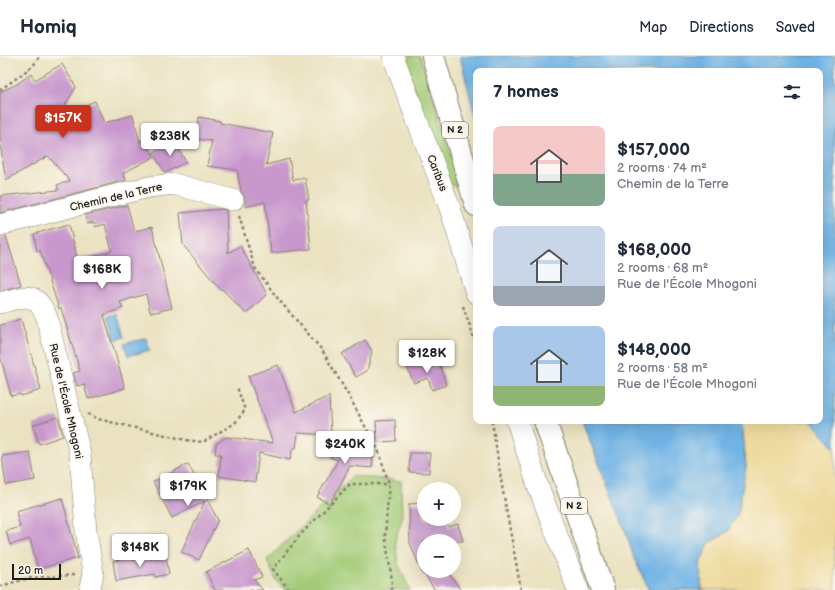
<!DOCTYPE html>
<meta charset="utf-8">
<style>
body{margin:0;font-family:"Balsamiq Sans",sans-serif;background:#f2f2f3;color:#1f2937;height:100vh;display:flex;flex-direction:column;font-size:15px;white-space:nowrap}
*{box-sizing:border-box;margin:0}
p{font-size:13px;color:#747a83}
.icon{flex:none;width:22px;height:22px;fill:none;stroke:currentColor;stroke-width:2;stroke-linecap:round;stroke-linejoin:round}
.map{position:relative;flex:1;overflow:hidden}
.details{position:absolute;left:473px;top:12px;width:350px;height:356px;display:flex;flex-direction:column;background:#fff;border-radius:8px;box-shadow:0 4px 16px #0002}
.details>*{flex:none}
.fabs{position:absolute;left:417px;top:426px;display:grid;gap:8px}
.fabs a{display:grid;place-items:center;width:44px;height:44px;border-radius:50%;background:#fff;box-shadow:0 4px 16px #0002;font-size:20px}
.scale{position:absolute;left:12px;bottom:10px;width:49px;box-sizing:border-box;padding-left:4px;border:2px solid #1c1c1c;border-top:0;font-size:11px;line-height:14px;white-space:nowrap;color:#1c1c1c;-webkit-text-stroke:3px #fbf7ec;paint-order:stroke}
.price{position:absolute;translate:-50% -34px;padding:0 9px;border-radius:4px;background:#fff;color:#222;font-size:13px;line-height:26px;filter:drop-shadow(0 1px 2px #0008)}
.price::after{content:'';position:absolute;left:50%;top:24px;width:12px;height:9px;margin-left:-6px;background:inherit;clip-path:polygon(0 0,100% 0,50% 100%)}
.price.current{background:#c8321e;color:#fff}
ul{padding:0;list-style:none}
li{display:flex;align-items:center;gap:12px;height:100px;padding:0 20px}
li span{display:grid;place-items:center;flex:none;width:112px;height:80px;border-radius:8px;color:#555}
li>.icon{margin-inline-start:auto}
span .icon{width:48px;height:48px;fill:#fffc;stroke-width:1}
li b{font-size:17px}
h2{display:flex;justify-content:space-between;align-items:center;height:48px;padding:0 20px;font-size:17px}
header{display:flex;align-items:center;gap:24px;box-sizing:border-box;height:56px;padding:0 20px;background:#fff;border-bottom:1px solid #e0e1e3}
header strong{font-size:19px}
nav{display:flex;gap:22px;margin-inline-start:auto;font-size:14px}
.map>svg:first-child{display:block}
.green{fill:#a3cb77;stroke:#60744a}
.sand{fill:#eeda9e;stroke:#857b5d}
.water{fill:#70b3e5;stroke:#466880}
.building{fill:#c898cd}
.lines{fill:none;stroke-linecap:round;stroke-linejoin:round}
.minor-casing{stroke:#847f6e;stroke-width:22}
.major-casing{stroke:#847f6e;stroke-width:24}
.path{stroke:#847f6e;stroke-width:2.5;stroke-dasharray:3 3;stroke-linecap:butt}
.minor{stroke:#fff;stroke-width:21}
.major{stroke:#fff;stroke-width:22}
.labels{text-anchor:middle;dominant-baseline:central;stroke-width:3;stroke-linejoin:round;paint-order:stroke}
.shield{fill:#fbf7ec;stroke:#5f5e5a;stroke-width:1}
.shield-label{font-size:10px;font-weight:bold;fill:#1c1c1c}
.street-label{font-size:11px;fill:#1c1c1c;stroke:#fbf7ec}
</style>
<header>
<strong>Homiq</strong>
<nav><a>Map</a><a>Directions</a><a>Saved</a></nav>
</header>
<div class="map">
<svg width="835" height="534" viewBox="0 0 835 534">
<rect width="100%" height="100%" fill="#fbf7ec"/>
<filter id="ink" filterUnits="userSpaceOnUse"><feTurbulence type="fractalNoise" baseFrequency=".025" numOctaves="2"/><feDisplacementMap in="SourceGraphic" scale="8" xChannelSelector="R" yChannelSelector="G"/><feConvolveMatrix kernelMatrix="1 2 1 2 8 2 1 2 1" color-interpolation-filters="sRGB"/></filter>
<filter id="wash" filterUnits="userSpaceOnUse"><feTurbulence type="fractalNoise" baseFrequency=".012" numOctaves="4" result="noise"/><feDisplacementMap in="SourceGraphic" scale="16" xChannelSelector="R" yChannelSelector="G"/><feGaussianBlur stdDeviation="0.9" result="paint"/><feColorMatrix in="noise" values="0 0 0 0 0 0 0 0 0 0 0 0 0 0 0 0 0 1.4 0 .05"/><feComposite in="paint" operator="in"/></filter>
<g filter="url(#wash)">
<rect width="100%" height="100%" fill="#ebe2c1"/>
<!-- green -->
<g class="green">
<polygon points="402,0 420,0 460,126 458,130 455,130 450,128"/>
<polygon points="353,420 401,425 402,463 395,484 398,508 410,534 286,534 277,526 267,504"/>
</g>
<!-- sand -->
<polygon class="sand" points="742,365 811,365 835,392 835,534 702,534 700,507 709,487 728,475 746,411"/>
<!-- water -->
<g class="water">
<polygon points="460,0 835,0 835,392 811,365 820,365 820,15 476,15 476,65"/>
<polygon points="117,258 124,281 115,284 108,260"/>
<polygon points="146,282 150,294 128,300 124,288"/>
<polygon points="582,365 742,365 746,411 738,458 728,475 709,487 700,507 702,534 649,534 634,502 624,471"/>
</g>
<g id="blocks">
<!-- building -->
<g class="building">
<polygon points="62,8 76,31 58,61 95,45 104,67 133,59 140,86 145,83 154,101 123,117 126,124 0,157 0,140 59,134 57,129 70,125 48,100 6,124 0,88 0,36 17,28 31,18 35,24"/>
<polygon points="199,61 220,65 220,67 273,77 266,109 289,103 293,124 305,122 309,144 306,144 311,193 271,197 265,146 245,151 245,141 241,135 237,114 207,110 212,85 196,83"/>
<polygon points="174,85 186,106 165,117 153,97"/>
<polygon points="127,149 134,175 152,171 172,252 156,256 150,256 146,238 120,246 123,252 104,259 125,332 88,343 84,328 77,330 73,317 80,315 61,252 59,253 40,194 37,195 34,178 69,168 78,205 112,195 105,168 95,171 94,166 87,168 85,159"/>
<polygon points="222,153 226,154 228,197 240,190 267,238 246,258 222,233 221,234 183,189 180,157"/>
<polygon points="6,180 21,229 0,235 0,181"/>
<polygon points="21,263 41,334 21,340 20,338 11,340 0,299 0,269"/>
<polygon points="365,284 372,295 367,315 356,321 342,298"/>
<polygon points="424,302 428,313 440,309 446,329 432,334 428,322 414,327 406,309"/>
<polygon points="278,309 296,356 329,340 331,379 298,377 296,392 293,392 290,404 259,397 255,426 219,420 221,398 215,398 216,388 226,381 273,387 248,320"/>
<polygon points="58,361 63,380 39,388 33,369"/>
<polygon points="395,364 396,385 377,386 376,365"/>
<polygon points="337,377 351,381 349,390 374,392 372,412 350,410 330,448 317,441 338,404 331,402"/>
<polygon points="30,396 35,424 6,429 2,400"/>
<polygon points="410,397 430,397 429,417 409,416"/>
<polygon points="188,408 218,464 199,504 181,496 205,445 172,462 153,426"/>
<polygon points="62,442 78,502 38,513 30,483 10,489 6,475 20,471 16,455"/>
<polygon points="424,447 424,463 447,463 448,471 458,468 463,485 424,485 424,515 447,515 461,534 435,534 424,518 423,519 410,487 409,448"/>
<polygon points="249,494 262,521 254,524 263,534 215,534 206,516"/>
<polygon points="166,500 169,518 155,521 155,518 116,525 113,505 132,501 132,504 150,501 150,503"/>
</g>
</g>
</g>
<g filter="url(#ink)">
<use href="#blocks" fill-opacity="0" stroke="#847f6e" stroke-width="1"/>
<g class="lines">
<defs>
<g id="minor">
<polyline points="393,0 450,152 476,237"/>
<polyline points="0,169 116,139 149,131 174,128 233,144"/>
<path d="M0,247C25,240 36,234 47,262L80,398L86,475L93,517L90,532L91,534"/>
<polyline points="517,365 538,430 578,534"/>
</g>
<g id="major">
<polyline points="433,0 476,149"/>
<polyline points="545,365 603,534"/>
</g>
</defs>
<!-- minor casing -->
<use href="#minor" class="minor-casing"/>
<!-- major casing -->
<use href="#major" class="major-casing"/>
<!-- path -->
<g class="path">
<polyline points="0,34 33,10 40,0"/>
<polyline points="239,160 255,212 279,244 322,294 350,342 379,396 389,428 385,479 392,524 391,534"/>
<polyline points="463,250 476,288"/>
<polyline points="88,358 98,363 186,384 203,386 235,367 245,354 237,331"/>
<polyline points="492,365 502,430 521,534"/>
<polyline points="0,530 30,522 74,519"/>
<polyline points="289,534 273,513 301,478 350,428 389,428"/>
</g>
<!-- minor -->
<use href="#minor" class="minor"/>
<!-- major -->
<use href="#major" class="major"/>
</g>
</g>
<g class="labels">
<!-- shield labels -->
<g class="shield">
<rect x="442" y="66" width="26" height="16" rx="3"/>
<rect x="561" y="442" width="26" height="16" rx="3"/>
</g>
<g class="shield-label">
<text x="455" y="74">N 2</text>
<text x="574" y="450">N 2</text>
</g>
<!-- street labels -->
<g class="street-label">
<text transform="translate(437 117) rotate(69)">Caribus</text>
<text transform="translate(116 141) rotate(-13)">Chemin de la Terre</text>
<text transform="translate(66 345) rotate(77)">Rue de l'École Mhogoni</text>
</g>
</g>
</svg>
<div class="fabs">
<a>+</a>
<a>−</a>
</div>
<div class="scale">20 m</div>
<b class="price current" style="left:63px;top:83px">$157K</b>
<b class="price" style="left:170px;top:101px">$238K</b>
<b class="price" style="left:102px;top:234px">$168K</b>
<b class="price" style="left:427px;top:318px">$128K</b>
<b class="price" style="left:345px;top:409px">$240K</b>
<b class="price" style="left:188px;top:451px">$179K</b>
<b class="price" style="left:140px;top:512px">$148K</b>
<section class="details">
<h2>7 homes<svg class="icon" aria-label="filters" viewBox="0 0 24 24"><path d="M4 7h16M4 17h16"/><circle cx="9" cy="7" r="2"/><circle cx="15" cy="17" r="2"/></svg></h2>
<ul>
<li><span style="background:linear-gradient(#f6c9c9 60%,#7fa58c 0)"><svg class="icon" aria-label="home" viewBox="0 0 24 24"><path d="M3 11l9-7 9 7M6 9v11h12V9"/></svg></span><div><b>$157,000</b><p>2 rooms · 74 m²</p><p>Chemin de la Terre</p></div></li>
<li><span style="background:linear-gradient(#c9d6e8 75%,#9aa5b1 0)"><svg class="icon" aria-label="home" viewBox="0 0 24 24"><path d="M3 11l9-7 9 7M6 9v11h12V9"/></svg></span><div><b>$168,000</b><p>2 rooms · 68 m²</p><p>Rue de l'École Mhogoni</p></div></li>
<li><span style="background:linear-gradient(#a9c7e8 75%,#8fb573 0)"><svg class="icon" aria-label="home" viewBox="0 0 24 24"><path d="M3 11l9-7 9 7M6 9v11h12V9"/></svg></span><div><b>$148,000</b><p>2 rooms · 58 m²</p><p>Rue de l'École Mhogoni</p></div></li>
</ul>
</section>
</div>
